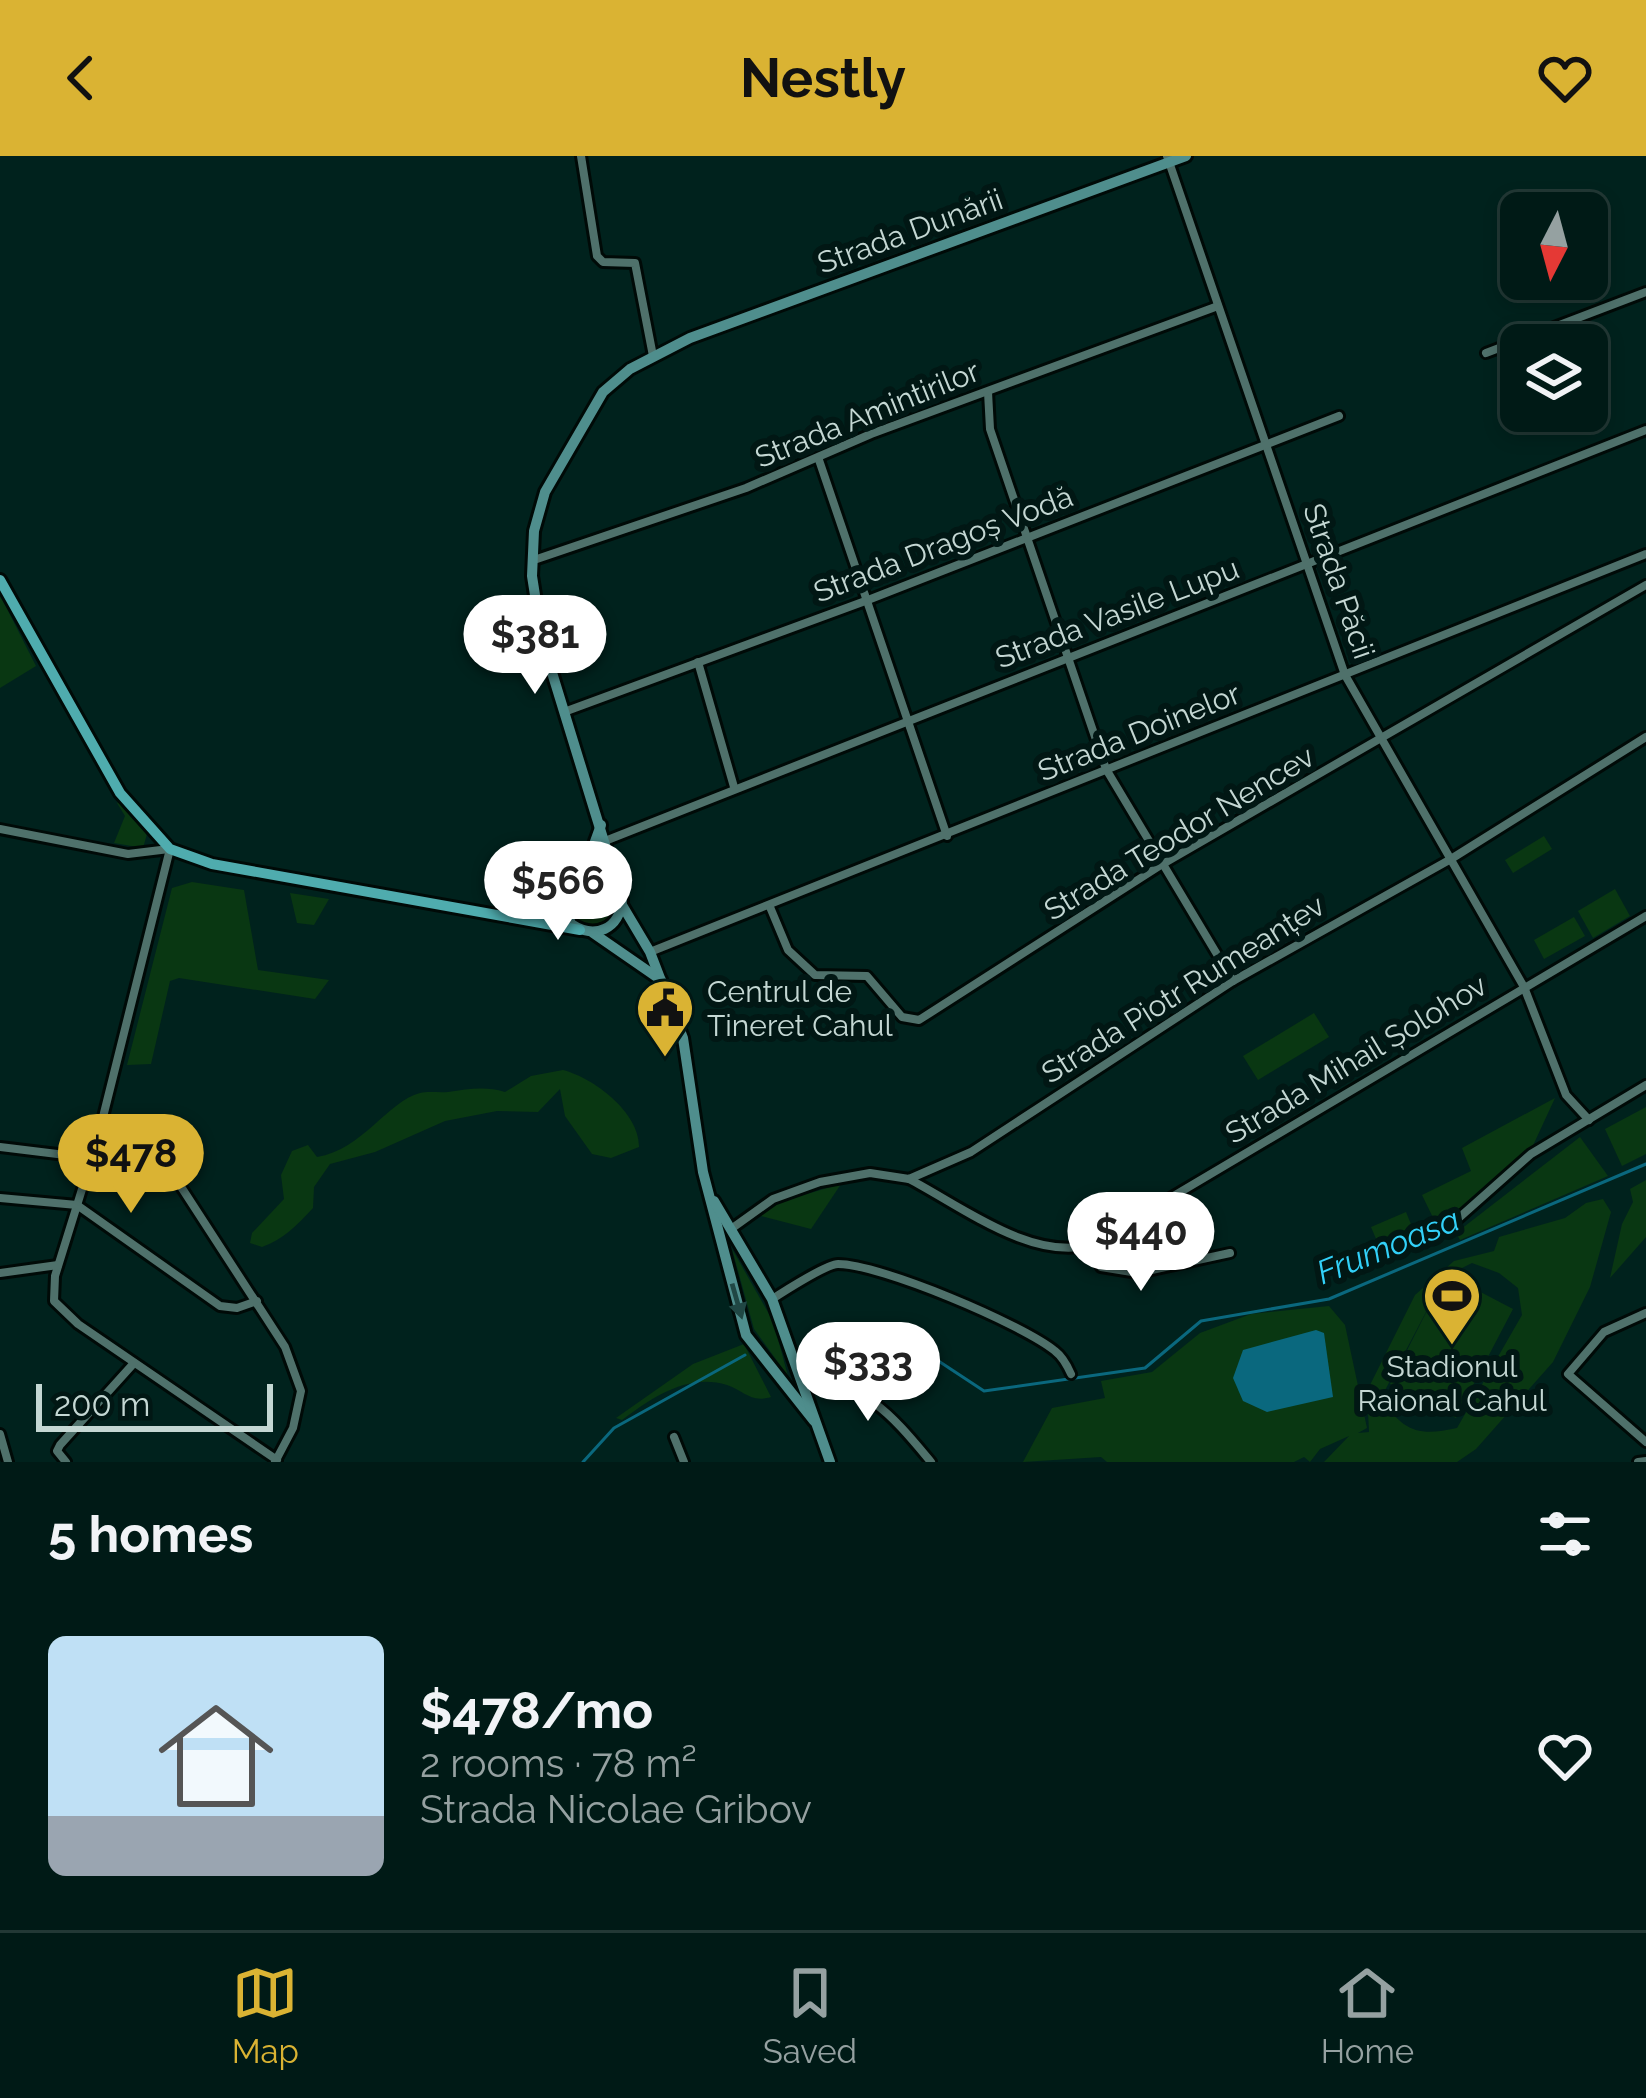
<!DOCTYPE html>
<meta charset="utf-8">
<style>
body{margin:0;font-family:Raleway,sans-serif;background:#0a231f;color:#f1f3f6;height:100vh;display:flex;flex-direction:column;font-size:45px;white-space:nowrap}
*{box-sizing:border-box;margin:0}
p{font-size:39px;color:#95a1a1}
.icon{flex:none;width:66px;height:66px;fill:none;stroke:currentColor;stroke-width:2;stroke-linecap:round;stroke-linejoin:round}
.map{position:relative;height:1306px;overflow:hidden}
.details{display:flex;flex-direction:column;background:#001a16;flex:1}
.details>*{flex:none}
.needle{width:78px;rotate:186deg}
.buttons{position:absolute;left:1500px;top:36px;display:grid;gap:24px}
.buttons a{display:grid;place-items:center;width:108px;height:108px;border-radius:18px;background:#001a16;box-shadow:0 6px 18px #0003,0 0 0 3px #223835;font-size:60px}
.scale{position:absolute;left:36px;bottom:30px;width:237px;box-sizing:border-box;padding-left:12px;border:6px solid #c4d7d3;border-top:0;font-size:33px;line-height:42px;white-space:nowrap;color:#c4d7d3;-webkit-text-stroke:9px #011714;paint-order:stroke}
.price{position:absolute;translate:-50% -102px;padding:0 27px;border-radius:42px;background:#fff;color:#222;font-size:39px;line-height:78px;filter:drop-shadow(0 3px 6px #0008)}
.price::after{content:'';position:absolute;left:50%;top:72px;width:36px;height:27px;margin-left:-18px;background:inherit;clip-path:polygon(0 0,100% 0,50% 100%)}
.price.selected{background:#dab333;color:#111}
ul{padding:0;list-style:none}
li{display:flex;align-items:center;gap:36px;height:300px;padding:0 48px}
li span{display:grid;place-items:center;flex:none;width:336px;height:240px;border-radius:18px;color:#555}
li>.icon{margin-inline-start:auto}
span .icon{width:144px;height:144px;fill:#fffc;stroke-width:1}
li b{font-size:51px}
h2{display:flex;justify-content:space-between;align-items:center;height:144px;padding:0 48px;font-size:51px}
header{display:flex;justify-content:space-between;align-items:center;height:156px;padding:0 48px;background:#dab333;color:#111;font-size:54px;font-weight:700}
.tabs{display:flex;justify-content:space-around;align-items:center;height:168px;border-top:3px solid #223835;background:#001a16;font-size:33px;color:#95a1a1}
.tabs a{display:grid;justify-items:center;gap:6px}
.tabs .selected{color:#dab333}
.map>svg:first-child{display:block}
.green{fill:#093712;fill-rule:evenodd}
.water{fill:#0a687e}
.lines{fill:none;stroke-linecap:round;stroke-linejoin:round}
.stream{stroke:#0a687e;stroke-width:3}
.minor-casing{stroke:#000a07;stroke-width:14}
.secondary-casing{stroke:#000a07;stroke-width:16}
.primary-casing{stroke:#000a07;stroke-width:16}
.minor{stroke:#4f716b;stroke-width:8}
.secondary{stroke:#4f8e8d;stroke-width:10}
.primary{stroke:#4facae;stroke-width:10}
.oneway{fill:#204744}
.labels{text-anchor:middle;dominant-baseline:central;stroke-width:12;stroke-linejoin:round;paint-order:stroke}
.street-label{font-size:30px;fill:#c4d7d3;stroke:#011714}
.poi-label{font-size:30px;fill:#c4d7d3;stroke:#011714;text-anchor:start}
.water-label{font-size:33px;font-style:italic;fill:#32d1f9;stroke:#011714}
</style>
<header><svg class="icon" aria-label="back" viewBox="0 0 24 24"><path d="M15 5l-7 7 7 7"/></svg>Nestly<svg class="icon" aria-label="heart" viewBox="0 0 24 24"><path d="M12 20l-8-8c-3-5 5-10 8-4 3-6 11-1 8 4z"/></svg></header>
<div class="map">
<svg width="1646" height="1306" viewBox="0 0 1646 1306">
<rect width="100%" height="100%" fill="#00221d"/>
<!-- green -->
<g class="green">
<polygon points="0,439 36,510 0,532"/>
<polygon points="121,644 147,678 143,692 114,687 125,660 117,647"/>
<polygon points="1544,680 1552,693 1513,717 1505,704"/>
<polygon points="192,726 244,734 258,814 329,824 315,843 179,822 170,825 151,908 127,909 172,732"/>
<circle cx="592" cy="748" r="21"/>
<polygon points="1615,733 1630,760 1593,782 1578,755"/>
<polygon points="290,737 329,743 314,769 297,767"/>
<polygon points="1574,761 1585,780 1544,803 1534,784"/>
<polygon points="1314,857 1329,881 1258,924 1243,900"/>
<path d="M563,914C594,922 640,957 639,991L611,1002L592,998L565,960L560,933L538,956L497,955L445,965L375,996L330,1008L314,1031L313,1052C297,1069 284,1083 262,1091L250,1087L252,1077L284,1043L281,1019L292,995L308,989L317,1001C362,994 388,945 420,937C429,935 439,937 448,936C469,933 485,930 505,936L531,920Z"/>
<polygon points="1555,942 1530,996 1440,1076 1422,1039 1471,1015 1462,992"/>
<polygon points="1646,951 1646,998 1622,1010 1605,973"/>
<polygon points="1580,981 1608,1020 1460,1084 1456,1077"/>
<polygon points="1646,1024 1646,1081 1610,1122 1622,1068 1633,1046 1630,1033"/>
<polygon points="841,1028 811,1073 757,1059 776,1047"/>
<path d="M1603,1043L1611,1056L1590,1131L1553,1206L1476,1293L1457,1306H1324L1349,1280L1320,1293L1310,1306L1304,1301L1294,1306H1107L1101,1301L1023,1306L1052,1252L1105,1242L1101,1225L1152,1216L1200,1177L1251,1158L1329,1150L1345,1169L1367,1272L1358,1277L1369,1276L1367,1235L1415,1139L1454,1105L1494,1095L1499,1081L1565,1062L1586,1047ZM1472,1107L1499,1117L1518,1132L1522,1159L1457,1272C1418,1281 1403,1275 1381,1242L1439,1131L1390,1228L1456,1262L1513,1153L1448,1119Z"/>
<polygon points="1406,1056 1415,1078 1380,1092 1371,1071"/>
<polygon points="732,1093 773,1165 788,1220 754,1173"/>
<path d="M744,1188L771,1241C750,1247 745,1235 727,1229C688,1217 653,1241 622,1264L616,1262L693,1208Z"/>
</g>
<!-- water -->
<polygon class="water" points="1316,1174 1324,1177 1333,1241 1267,1256 1243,1245 1233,1222 1243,1194"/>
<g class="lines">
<!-- stream -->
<g class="stream">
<polyline points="811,1182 896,1177 984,1235 1145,1212 1201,1165 1329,1143 1646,1008"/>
<polyline points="583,1306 614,1272 745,1199"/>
</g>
<defs>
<g id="minor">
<polyline points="581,0 597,100 603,106 635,107 653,200"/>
<polyline points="1167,0 1345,519 1524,831 1566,939 1589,964"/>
<polyline points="1486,197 1646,136"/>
<polyline points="988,236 990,273 1106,613 1233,825"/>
<polyline points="819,304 947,680"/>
<polyline points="534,404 746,332 871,278 1218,150"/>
<polyline points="698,506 734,631"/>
<polyline points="564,556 868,444 1339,260"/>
<polyline points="0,673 128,698 169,693"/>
<polyline points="605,685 1646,274"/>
<polyline points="170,693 97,985 176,1023 285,1191 301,1235 293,1272 275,1306"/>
<polyline points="770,751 788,794 815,819 867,820 902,861 919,864 1161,709 1646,429"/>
<polyline points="650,796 1646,398"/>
<polyline points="97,985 55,1120 54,1145 78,1168 277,1304"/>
<polyline points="0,991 90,1002"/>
<path d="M909,1023C961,1050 1031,1105 1091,1089L1646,760"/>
<polyline points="0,1042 77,1049 220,1150 237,1152 257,1145"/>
<polyline points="1452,1068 1531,998 1646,929"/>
<polyline points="731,1073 773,1043 820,1026 870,1017 909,1023 971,996 1233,825 1451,703 1646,581"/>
<polyline points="1091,1089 1101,1111 1138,1117 1230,1097"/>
<polyline points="0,1117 58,1109"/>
<path d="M772,1143C785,1135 826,1108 838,1108C880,1108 1022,1168 1055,1195C1063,1201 1067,1209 1071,1218"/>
<polyline points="1646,1157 1604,1176 1568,1218 1646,1286"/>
<path d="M802,1226C863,1222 895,1263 931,1306"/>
<polyline points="0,1278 8,1306"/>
<polyline points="674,1281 684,1306"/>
<polyline points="66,1306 57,1295 60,1289 134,1207"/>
<polyline points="1638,1306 1646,1305"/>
</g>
<g id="secondary">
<polyline points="583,719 601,669"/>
<path d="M612,725L592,718L572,726L563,745L571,768C595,784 620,773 622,744L542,484L532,420L534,375L545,336L603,236L630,213L690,182L1186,0"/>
<polyline points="622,749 650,796 683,882 703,1016 746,1179 814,1265"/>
<polyline points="593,777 661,824"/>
<polyline points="714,1045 772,1143 830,1306"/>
</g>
<g id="primary">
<polyline points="0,424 120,637 170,693 212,708 580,774"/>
<polyline points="518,761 563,745"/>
</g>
</defs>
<!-- minor casing -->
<use href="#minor" class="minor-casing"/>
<!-- secondary casing -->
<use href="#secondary" class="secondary-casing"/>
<!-- primary casing -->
<use href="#primary" class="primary-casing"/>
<!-- minor -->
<use href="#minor" class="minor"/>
<!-- secondary -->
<use href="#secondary" class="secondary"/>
<!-- primary -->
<use href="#primary" class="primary"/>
</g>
<!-- one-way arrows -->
<defs><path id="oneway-solid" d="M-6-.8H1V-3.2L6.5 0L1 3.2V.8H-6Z" transform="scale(3)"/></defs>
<use class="oneway" href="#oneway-solid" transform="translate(737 1145) rotate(74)"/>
<!-- icons -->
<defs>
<symbol id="civic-pin" viewBox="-11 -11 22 30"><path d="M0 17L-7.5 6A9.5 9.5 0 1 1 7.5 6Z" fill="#dab333" stroke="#011714"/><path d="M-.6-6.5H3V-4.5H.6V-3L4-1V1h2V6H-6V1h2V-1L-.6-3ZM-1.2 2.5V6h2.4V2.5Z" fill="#111"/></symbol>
<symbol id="stadium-pin" viewBox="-11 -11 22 30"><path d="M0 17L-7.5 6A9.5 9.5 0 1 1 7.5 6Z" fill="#dab333" stroke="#011714"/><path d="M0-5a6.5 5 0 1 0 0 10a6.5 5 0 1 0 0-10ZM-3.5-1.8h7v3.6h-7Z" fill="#111"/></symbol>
</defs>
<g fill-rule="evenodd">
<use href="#civic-pin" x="632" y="819" width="66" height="90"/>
<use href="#stadium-pin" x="1419" y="1107" width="66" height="90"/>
</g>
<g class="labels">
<!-- street labels -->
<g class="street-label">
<text transform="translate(910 75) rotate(-20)">Strada Dunării</text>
<text transform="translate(867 258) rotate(-22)">Strada Amintirilor</text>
<text transform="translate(943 388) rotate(-21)">Strada Dragoș Vodă</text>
<text transform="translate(1339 425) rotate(71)">Strada Păcii</text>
<text transform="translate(1117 457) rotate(-21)">Strada Vasile Lupu</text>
<text transform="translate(1139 576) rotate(-22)">Strada Doinelor</text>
<text transform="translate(1179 677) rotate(-31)">Strada Teodor Nencev</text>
<text transform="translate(1183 833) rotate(-32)">Strada Piotr Rumeanțev</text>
<text transform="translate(1356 903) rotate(-31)">Strada Mihail Șolohov</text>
</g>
<!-- poi labels -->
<g class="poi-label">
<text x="707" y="835">Centrul de<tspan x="707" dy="34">Tineret Cahul</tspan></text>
<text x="1452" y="1210" text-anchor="middle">Stadionul<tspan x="1452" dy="34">Raional Cahul</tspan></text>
</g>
<!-- water labels -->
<g class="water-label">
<text transform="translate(1388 1090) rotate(-22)">Frumoasa</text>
</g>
</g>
</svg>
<div class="buttons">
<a><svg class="needle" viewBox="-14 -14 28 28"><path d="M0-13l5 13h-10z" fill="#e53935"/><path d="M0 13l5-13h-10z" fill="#95a1a1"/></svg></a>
<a><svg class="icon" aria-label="layers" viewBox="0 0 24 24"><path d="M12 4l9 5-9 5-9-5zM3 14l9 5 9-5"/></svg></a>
</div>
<div class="scale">200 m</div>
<b class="price" style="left:535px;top:541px">$381</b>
<b class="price" style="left:558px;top:787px">$566</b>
<b class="price selected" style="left:131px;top:1060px">$478</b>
<b class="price" style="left:1141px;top:1138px">$440</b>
<b class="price" style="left:868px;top:1268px">$333</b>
</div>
<section class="details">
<h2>5 homes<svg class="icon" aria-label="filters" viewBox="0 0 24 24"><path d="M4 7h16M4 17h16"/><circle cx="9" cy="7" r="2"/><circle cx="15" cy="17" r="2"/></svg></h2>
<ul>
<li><span style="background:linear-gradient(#bfe0f5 75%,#9aa5b1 0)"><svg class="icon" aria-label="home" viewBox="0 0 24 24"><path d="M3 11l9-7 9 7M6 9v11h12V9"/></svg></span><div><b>$478/mo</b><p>2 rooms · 78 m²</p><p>Strada Nicolae Gribov</p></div><svg class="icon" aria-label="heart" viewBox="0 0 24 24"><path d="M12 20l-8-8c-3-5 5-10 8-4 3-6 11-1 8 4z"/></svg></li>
</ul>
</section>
<nav class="tabs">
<a class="selected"><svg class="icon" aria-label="map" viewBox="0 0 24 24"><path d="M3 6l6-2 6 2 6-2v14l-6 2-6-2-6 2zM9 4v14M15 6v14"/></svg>Map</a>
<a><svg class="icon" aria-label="saved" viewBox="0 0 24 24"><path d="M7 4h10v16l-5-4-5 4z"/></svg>Saved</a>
<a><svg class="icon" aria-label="home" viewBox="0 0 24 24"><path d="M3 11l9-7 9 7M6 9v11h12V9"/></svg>Home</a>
</nav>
